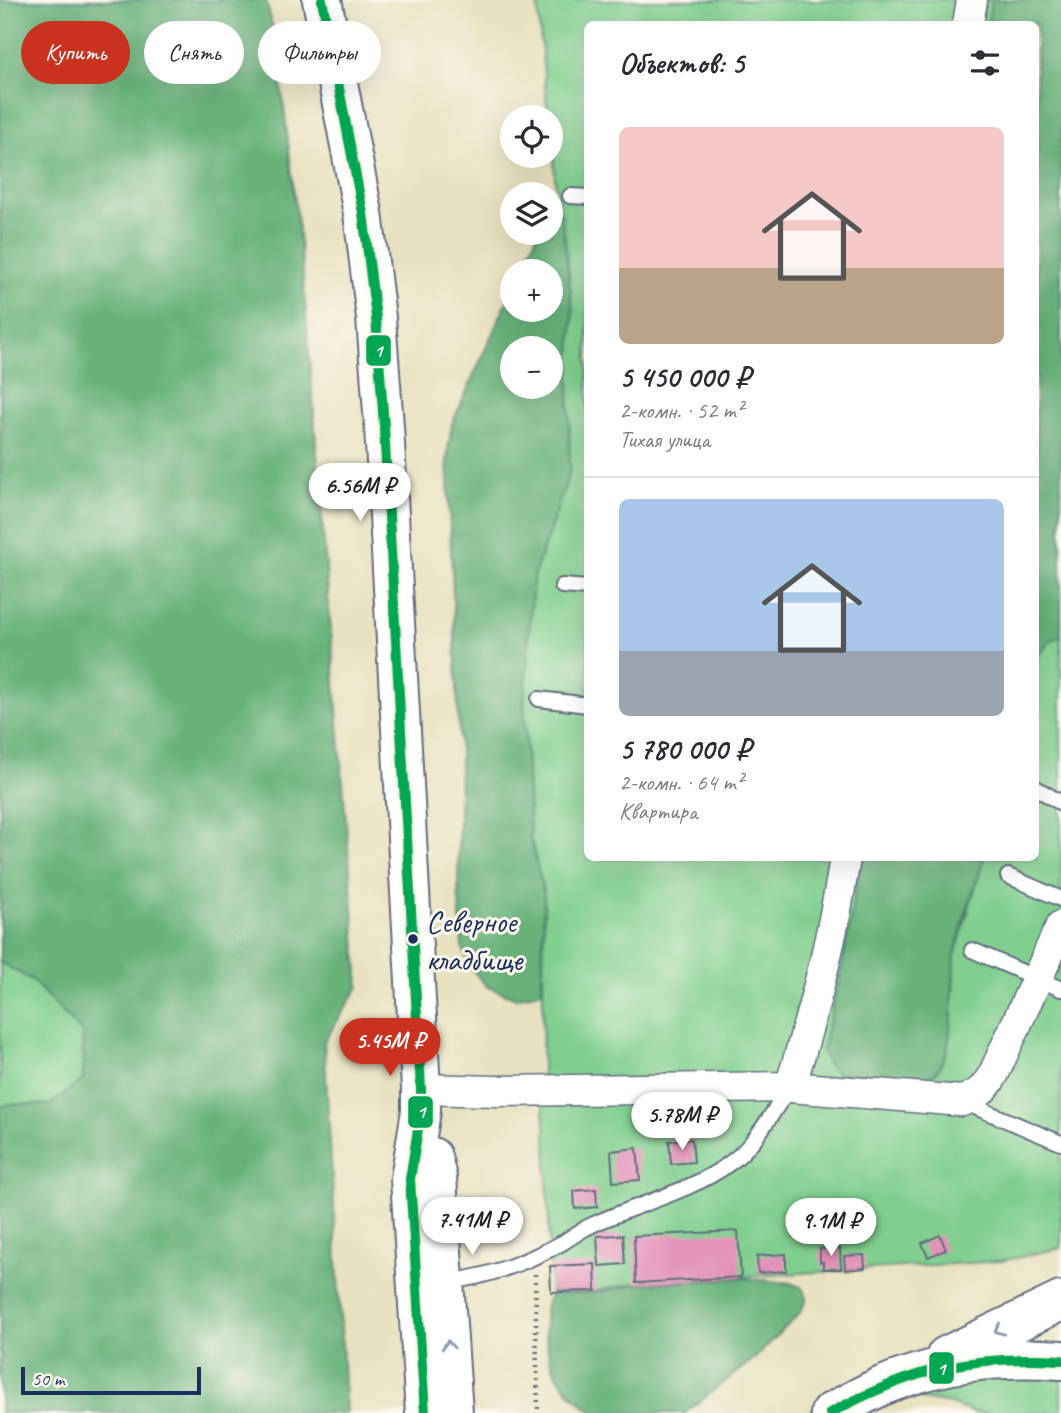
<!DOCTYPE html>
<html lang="ru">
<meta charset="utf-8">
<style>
body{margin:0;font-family:Caveat,sans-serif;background:#f7f7f7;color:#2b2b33;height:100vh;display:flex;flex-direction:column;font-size:26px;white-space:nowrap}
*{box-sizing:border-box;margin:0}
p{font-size:23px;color:#7c7c81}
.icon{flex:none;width:38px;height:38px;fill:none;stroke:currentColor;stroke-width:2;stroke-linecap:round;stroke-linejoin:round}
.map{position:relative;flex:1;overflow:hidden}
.panel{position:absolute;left:584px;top:21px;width:455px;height:840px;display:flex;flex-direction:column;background:#fff;border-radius:10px;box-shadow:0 7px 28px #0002}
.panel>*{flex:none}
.guide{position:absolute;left:21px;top:21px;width:458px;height:63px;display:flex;gap:14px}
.controls{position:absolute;left:500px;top:105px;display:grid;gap:14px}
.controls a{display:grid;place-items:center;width:63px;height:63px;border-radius:50%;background:#fff;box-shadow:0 7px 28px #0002;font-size:35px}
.scale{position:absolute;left:21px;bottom:18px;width:180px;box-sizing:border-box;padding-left:7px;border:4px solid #1b2f5e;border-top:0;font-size:19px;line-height:24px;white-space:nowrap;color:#1b2f5e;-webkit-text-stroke:5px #fbf7ec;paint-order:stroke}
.price{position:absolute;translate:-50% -60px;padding:0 16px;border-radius:24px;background:#fff;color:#222;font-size:23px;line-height:46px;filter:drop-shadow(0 2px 4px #0008)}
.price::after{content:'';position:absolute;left:50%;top:42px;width:21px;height:16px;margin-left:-10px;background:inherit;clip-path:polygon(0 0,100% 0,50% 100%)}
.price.active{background:#c8321e;color:#fff}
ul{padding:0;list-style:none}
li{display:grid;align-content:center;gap:14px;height:371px;padding:0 35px}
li+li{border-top:2px solid #e1e1e2}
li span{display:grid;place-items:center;height:217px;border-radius:10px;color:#555}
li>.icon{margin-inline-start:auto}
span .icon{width:126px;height:126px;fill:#fffc;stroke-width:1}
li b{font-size:30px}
h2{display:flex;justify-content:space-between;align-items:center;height:84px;padding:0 35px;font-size:30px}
.pill{padding:0 24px;border-radius:32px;background:#fff;box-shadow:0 7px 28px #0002;font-size:24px;line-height:63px}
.pill.active{background:#c8321e;color:#fff}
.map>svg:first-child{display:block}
.green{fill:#80cf8f;stroke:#4e7f76;stroke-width:2}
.forest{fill:#68b27a;stroke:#42706c;stroke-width:2;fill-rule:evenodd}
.building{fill:#e392ba}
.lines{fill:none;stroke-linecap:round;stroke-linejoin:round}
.lane-casing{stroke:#636d80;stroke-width:18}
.street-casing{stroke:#636d80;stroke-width:33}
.secondary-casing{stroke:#636d80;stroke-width:42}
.primary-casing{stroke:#636d80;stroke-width:42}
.path{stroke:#636d80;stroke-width:4.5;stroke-dasharray:2 5;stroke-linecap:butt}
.lane{stroke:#fff;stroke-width:14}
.street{stroke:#fff;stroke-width:30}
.secondary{stroke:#fff;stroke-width:38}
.primary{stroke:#fff;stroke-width:38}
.bus-1-casing{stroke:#fbf7ec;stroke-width:16}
.bus-1{stroke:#00a651;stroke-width:10}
.oneway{stroke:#8d97ae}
.bus-dot{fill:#1b2f5e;stroke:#fbf7ec;stroke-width:2.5}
.labels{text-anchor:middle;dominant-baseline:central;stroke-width:6;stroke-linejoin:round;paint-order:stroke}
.bus-label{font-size:31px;fill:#1b2f5e;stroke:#fbf7ec;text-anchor:start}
.line-badge{stroke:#fbf7ec;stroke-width:2.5}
.badge-label{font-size:19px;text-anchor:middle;font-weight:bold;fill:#fff}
</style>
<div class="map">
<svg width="1061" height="1413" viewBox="0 0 1061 1413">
<rect width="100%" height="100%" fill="#fbf7ec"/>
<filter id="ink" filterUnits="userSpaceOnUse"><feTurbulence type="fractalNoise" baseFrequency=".0143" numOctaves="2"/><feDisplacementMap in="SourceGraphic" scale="14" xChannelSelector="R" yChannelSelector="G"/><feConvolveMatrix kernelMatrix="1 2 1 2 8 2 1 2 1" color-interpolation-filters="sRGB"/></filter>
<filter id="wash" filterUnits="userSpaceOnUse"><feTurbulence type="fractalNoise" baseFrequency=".00686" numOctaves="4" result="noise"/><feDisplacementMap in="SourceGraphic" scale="28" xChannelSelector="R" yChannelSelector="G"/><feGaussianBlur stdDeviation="1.57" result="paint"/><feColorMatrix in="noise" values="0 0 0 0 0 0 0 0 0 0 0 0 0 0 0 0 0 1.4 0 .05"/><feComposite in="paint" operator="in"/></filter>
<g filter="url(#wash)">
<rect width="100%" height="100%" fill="#e8e1bf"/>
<!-- green -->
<g class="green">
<polygon points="537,0 991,0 988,24 588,24 588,858 861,858 842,967 823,1051 951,1027 955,956 984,858 1036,858 1036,658 1051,640 1061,636 1061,1248 1002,1261 636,1283 596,1291 551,1292 546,1138 542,1090 544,896 530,836 524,706 533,578 570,471 569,396 573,313 565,237 555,180 551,117 548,117"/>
<polygon points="0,962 32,980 83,1034 83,1081 50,1105 8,1104 0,1109"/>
<polygon points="997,1377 1061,1379 1061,1413 975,1413 951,1404 916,1398 919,1392 931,1388"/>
</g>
<!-- forest -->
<g class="forest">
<polygon points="0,0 266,0 276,41 301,252 359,986 324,1042 346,1413 0,1413 0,1109 8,1104 50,1105 83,1080 83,1034 32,980 0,962"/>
<polygon points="991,0 1061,0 1061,636 1051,640 1036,658 1036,24 988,24"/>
<path d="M561,212L573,313L569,396L570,471L533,578L524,706L530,836L544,895L542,991L516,998L486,986L471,968L462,947L458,883L460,756L447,457L452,424L513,288V310H551V271H520L538,233H551V215ZM513,348H551V387H513Z"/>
<path d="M861,858H984C975,889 960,924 955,956C950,985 958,1056 932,1076C915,1089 884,1079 864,1077C841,1075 830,1075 822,1051L842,967Z"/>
<path d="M742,1278L790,1283L801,1287L806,1294V1301L799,1314L756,1357L685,1413H594C559,1388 545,1363 545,1320C545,1310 545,1302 552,1294L599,1292L636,1284Z"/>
</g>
<g id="blocks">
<!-- building -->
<g class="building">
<polygon points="692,1139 694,1162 671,1164 669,1141"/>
<polygon points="637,1148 640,1180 613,1182 611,1151"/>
<polygon points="596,1189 597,1207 575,1209 574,1191"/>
<polygon points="738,1231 741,1277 636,1283 634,1236"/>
<polygon points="623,1235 625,1264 599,1266 597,1236"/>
<polygon points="940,1235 946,1250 928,1257 922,1243"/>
<polygon points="840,1248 841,1269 823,1269 823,1262 820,1262 820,1249"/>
<polygon points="786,1254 786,1271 758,1273 757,1256"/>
<polygon points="864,1255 865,1268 845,1270 844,1256"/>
<polygon points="595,1264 596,1291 551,1292 550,1266"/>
</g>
</g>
</g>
<g filter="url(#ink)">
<use href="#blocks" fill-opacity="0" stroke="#636d80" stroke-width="2"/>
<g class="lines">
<defs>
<g id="lane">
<polyline points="570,196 588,197"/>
<polyline points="562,586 588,588"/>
<polyline points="539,699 588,705"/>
<polyline points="1036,788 1061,803"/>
<polyline points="1008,876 1061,899"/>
<polyline points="972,950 1061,989"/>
<polyline points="963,1102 1061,1143"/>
<path d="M445,1282C485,1278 527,1262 562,1243C572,1237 582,1229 594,1224C635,1205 695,1190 730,1163C755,1145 772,1113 789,1088"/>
</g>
<g id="street">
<polyline points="968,24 972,0"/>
<path d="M790,1087L962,1101C979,1095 987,1087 995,1071L1061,926"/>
<path d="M421,1089L496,1091L790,1087C814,1011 833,936 845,858"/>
</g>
<g id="secondary">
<polyline points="322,0 363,213 376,318 384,426 421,1089 421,1111 410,1179 425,1413"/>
<polyline points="432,1157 437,1178 453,1413"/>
</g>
<g id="primary">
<polyline points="946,1356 1061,1301"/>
<path d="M830,1413C847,1404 864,1394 882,1386C939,1362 1000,1355 1061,1360"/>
</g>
</defs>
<!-- lane casing -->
<use href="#lane" class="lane-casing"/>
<!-- street casing -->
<use href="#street" class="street-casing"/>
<!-- secondary casing -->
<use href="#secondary" class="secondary-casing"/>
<!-- primary casing -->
<use href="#primary" class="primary-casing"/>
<!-- path -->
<polyline class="path" points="535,1274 538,1413"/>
<!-- lane -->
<use href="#lane" class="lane"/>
<!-- street -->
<use href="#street" class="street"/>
<!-- secondary -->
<use href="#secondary" class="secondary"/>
<!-- primary -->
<use href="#primary" class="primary"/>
<defs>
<g id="bus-1">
<polyline points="322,0 363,213 376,318 384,426 421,1089 421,1111 410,1179 425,1413"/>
<path d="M830,1413C912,1369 968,1355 1061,1360"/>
</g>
</defs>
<!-- bus-1 casing -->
<use href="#bus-1" class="bus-1-casing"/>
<!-- bus-1 -->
<use href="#bus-1" class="bus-1"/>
</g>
<!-- one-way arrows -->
<defs><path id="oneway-chevron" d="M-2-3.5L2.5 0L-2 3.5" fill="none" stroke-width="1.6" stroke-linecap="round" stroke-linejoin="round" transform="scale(1.75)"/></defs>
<g class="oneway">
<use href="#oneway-chevron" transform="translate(999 1330) rotate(155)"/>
<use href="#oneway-chevron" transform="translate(448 1345) rotate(-94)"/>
</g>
</g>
<!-- markers -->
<circle class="bus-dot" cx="413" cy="939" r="6"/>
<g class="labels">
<!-- bus labels -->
<g class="bus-label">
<text x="426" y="921">Северное<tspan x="426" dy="38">кладбище</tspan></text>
</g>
</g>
<g class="line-badge">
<rect x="365" y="334" width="27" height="33" rx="7" fill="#00a651"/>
<rect x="407" y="1095" width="27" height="34" rx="7" fill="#00a651"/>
<rect x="928" y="1351" width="27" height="34" rx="7" fill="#00a651"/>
</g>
<g class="badge-label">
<text x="378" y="357">1</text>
<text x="421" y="1118">1</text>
<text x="941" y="1375">1</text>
</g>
</svg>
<div class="controls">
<a><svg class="icon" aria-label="locate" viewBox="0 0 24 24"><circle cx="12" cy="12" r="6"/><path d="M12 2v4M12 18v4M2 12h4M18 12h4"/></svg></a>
<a><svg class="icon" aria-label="layers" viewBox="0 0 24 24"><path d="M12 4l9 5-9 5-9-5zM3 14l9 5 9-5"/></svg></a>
<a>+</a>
<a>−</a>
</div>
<div class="scale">50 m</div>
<b class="price" style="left:360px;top:523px">6.56M ₽</b>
<b class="price active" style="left:390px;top:1078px">5.45M ₽</b>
<b class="price" style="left:682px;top:1152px">5.78M ₽</b>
<b class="price" style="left:472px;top:1257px">7.41M ₽</b>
<b class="price" style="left:831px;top:1258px">9.1M ₽</b>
<div class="guide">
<a class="pill active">Купить</a>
<a class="pill">Снять</a>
<a class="pill">Фильтры</a>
</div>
<section class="panel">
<h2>Объектов: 5<svg class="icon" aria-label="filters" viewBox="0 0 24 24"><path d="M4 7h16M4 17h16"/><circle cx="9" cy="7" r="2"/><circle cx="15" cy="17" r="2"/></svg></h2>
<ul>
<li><span style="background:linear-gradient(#f6c9c9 65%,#b9a48a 0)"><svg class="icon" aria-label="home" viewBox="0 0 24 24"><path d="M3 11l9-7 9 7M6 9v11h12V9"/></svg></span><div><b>5 450 000 ₽</b><p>2-комн. · 52 m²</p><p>Тихая улица</p></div></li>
<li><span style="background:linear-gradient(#a9c7e8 70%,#9aa5b1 0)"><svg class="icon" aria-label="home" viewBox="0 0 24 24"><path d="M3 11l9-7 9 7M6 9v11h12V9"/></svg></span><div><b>5 780 000 ₽</b><p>2-комн. · 64 m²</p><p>Квартира</p></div></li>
</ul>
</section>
</div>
